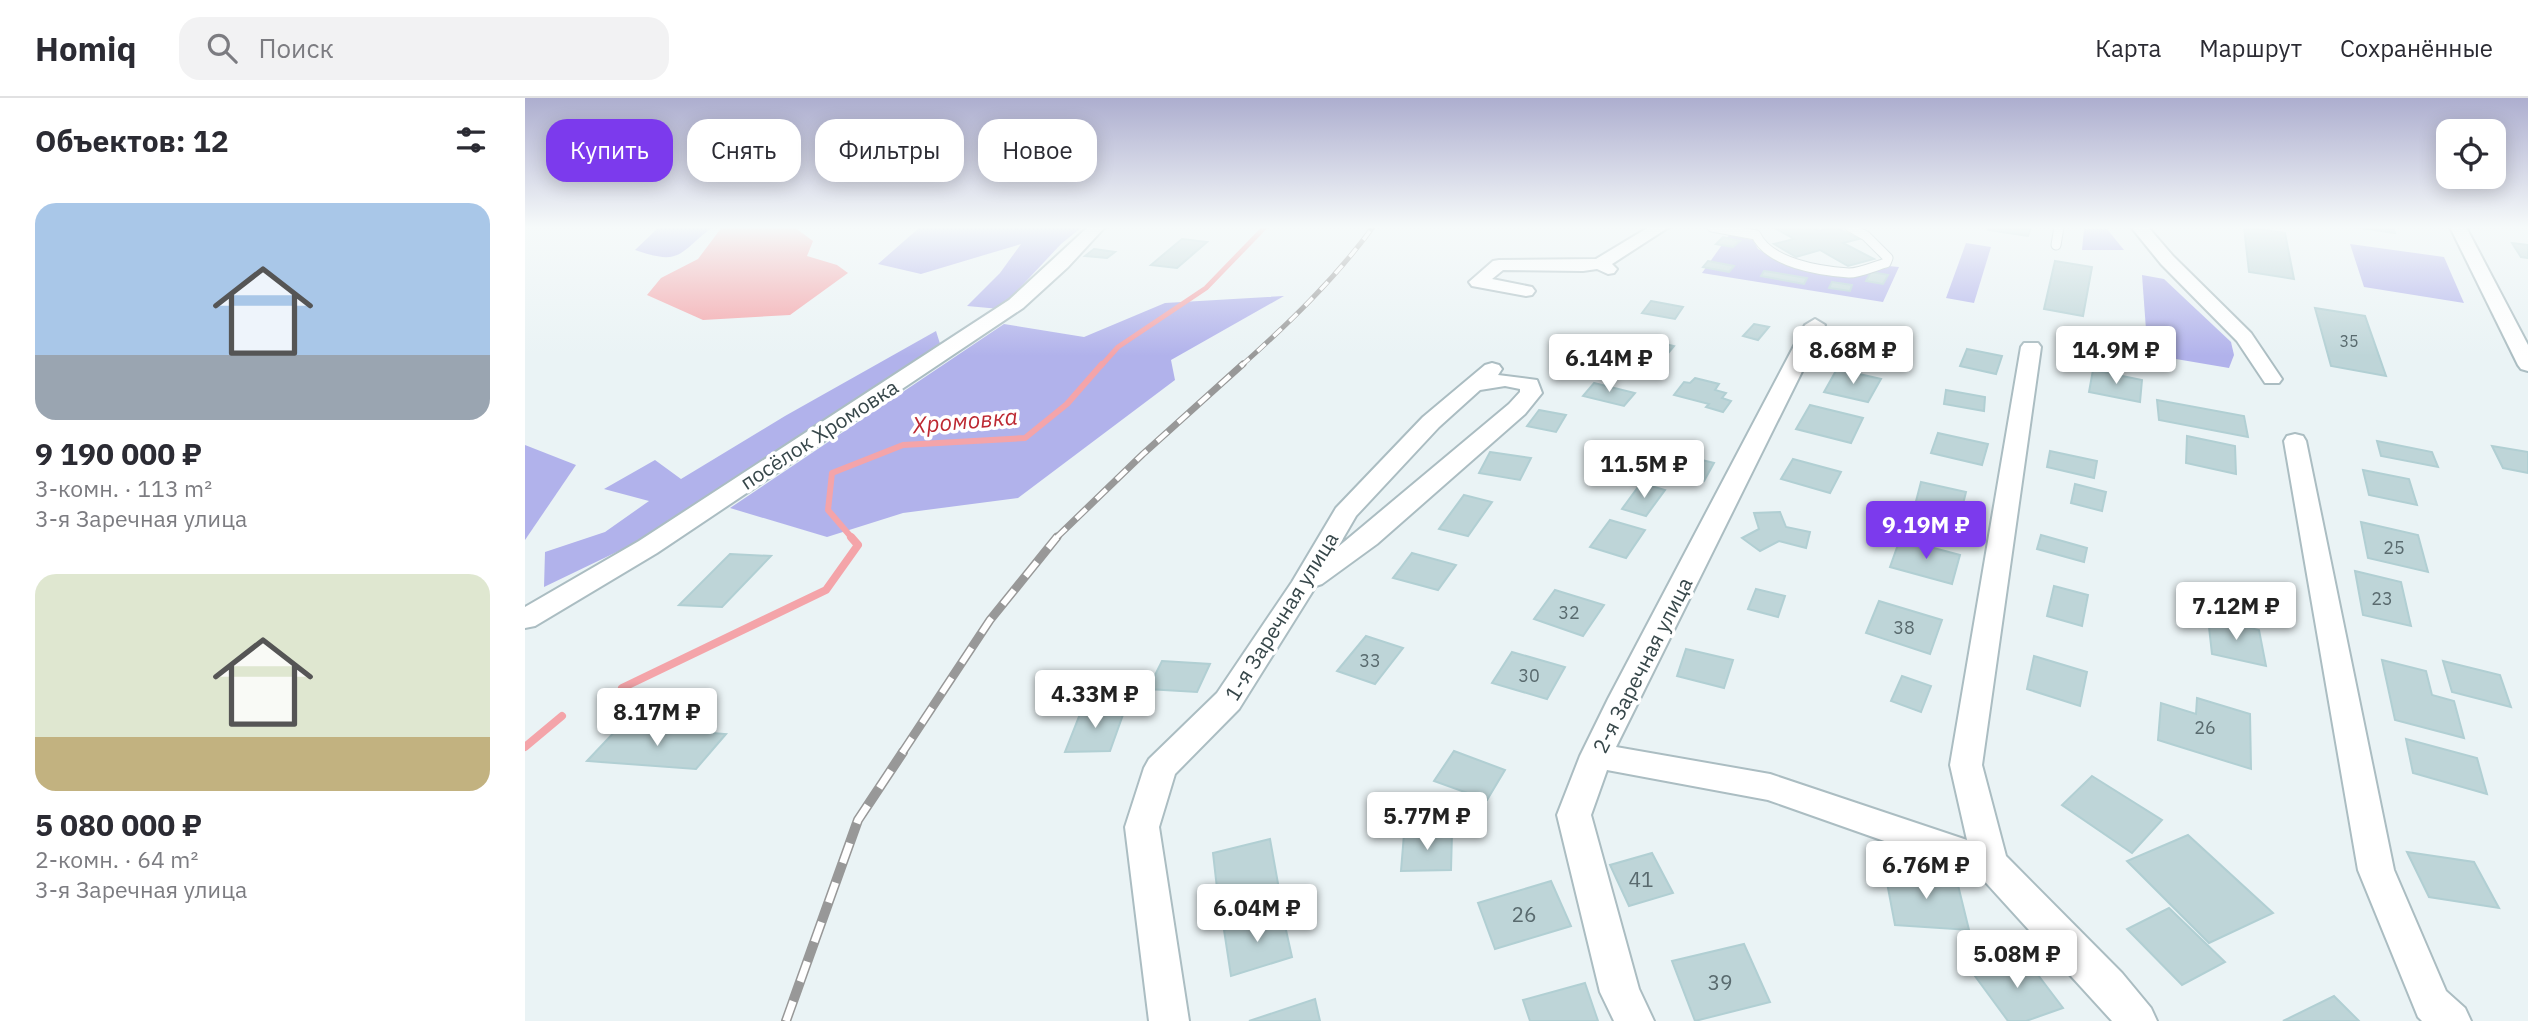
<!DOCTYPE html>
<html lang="ru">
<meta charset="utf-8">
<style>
body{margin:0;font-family:"IBM Plex Sans",sans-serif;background:#f2f2f3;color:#2b2b33;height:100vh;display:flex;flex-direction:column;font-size:26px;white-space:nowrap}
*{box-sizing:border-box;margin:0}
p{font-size:23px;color:#7c7c81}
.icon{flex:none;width:38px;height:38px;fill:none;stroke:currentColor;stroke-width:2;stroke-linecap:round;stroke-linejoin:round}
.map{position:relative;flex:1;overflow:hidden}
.sheet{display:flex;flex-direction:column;background:#fff;width:525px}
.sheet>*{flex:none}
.hud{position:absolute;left:21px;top:21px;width:665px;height:63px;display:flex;gap:14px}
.tools{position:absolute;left:1911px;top:21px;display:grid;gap:14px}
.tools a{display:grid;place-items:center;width:70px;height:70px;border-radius:14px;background:#fff;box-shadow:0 4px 18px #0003;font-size:35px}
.price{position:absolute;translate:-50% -60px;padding:0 16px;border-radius:7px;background:#fff;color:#222;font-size:23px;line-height:46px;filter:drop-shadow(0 2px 4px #0008)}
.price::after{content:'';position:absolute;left:50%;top:42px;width:21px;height:16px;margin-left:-10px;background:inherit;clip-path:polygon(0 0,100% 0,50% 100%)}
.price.current{background:#7c3aed;color:#fff}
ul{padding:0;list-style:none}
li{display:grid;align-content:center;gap:14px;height:371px;padding:0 35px}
li span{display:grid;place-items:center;height:217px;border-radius:21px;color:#555}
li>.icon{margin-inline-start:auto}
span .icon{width:126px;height:126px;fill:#fffc;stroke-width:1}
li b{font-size:30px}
h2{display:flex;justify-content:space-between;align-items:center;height:84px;padding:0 35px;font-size:30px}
.tag{padding:0 24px;border-radius:21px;background:#fff;box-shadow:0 4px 18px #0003;font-size:24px;line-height:63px}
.tag.current{background:#7c3aed;color:#fff}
header{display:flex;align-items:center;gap:42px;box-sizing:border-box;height:98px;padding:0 35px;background:#fff;border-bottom:2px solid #e1e1e2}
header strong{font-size:33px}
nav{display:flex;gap:38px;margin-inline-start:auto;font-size:24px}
.search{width:490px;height:63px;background:#f2f2f3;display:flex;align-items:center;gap:18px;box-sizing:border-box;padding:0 24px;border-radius:21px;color:#7c7c81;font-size:26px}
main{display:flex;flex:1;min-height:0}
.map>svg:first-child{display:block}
.green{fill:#b1b2eb}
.water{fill:#f4a4a9}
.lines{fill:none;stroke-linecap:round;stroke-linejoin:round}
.stream-far2{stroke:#f4a4a9;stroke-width:5}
.stream-far1{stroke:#f4a4a9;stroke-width:6}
.stream{stroke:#f4a4a9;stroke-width:8}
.building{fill:#bed5d8;stroke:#b1cfd3;stroke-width:2}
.service-casing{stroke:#abbdc2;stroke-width:11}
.minor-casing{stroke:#abbdc2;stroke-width:4}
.service{stroke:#fff;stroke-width:9}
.minor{fill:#fff;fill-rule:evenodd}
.rail-far3-casing{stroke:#989898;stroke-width:5}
.rail-far2-casing{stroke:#989898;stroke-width:7}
.rail-far1-casing{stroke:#989898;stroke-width:9}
.rail-casing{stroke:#989898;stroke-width:10}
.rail-far3{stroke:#fff;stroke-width:3.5;stroke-dasharray:11;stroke-linecap:butt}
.rail-far2{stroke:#fff;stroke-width:4.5;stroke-dasharray:14;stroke-linecap:butt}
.rail-far1{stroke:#fff;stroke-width:6;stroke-dasharray:18;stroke-linecap:butt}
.rail{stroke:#fff;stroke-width:7;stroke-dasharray:21;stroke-linecap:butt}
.labels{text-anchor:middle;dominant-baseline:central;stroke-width:7;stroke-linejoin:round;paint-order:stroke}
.far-number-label{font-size:16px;fill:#596a6e}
.number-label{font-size:18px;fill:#596a6e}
.street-label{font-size:21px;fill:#37474a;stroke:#fff}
.near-number-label{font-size:21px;fill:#596a6e}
.water-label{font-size:23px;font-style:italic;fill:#bd2932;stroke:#fff}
</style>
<header>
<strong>Homiq</strong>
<div class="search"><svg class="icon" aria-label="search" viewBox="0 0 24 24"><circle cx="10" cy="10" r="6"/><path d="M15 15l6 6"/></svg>Поиск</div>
<nav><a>Карта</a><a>Маршрут</a><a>Сохранённые</a></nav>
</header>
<main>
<section class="sheet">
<h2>Объектов: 12<svg class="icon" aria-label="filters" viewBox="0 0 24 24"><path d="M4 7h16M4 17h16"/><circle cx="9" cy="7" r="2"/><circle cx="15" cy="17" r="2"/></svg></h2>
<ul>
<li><span style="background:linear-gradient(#a9c7e8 70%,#9aa5b1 0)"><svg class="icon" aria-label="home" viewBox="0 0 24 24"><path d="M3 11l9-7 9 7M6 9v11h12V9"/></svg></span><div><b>9 190 000 ₽</b><p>3-комн. · 113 m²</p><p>3-я Заречная улица</p></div></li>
<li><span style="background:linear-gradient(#dfe7d0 75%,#c2b280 0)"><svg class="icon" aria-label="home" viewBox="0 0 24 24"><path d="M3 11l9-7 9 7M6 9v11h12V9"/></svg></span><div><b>5 080 000 ₽</b><p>2-комн. · 64 m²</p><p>3-я Заречная улица</p></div></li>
</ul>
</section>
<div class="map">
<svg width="2003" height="923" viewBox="0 0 2003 923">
<rect width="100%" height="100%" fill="#eaf3f5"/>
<!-- green -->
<g class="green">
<path d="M134,129H187C152,158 155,167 110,152Z"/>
<polygon points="395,129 557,129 536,146 475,211 442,208 475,175 496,146 396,176 353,166"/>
<polygon points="1559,131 1582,131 1599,152 1557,152"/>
<polygon points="1204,137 1228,142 1233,151 1261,166 1323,177 1363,168 1374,169 1358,204 1177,175"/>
<polygon points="1441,145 1466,149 1449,205 1421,200"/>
<polygon points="1825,146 1919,159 1939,205 1839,189"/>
<polygon points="1617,177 1639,181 1706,244 1709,257 1704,270 1651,261 1622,245"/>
<polygon points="759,198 646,262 650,282 493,400 378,415 302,439 205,410 479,226 559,239 640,205"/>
<polygon points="411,233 417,252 127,437 19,489 20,454 80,434 124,403 79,391 130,362 156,381 260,318"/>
<polygon points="0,347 51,367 0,442"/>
</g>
<!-- water -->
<polygon class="water" points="197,129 269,129 288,143 282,158 312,167 323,175 265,217 178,222 122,197 136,180 173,161"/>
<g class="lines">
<!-- stream-far2 -->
<polyline class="stream-far2" points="576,268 593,249 681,190 740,129"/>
<!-- stream-far1 -->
<polyline class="stream-far1" points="327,440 303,412 307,375 378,347 500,340 542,306 577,266"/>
<!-- stream -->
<g class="stream">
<polyline points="97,590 301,492 333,447 326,439"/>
<polyline points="0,649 37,618"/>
</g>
</g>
<!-- building -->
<g class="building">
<polygon points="1248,129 1286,129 1294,133 1310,129 1334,141 1318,145 1349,161 1323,168 1295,152 1271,159 1249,146 1269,141"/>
<polygon points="1464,129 1506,129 1503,138 1463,132"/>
<polygon points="1719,129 1760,135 1769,181 1724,174"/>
<polygon points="1828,129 1868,129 1870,135 1829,129"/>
<polygon points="1198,139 1215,143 1208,149 1191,146"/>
<polygon points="657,141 682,144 652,170 626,167"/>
<polygon points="1987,145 2003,147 2003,160 1996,159"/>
<polygon points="569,151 590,154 582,160 560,158"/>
<polygon points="1183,163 1209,168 1204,174 1178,169"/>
<polygon points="1530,163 1567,169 1558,218 1519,211"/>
<polygon points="1239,173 1282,180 1279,186 1236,178"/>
<polygon points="1346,174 1363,177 1358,186 1341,183"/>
<polygon points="1307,184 1327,187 1325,193 1304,190"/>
<polygon points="1126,203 1158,209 1150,221 1117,215"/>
<polygon points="1790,210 1840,218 1861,278 1806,268"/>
<polygon points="1229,226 1244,229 1233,242 1218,238"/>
<polygon points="1325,237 1350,241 1339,265 1314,260"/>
<polygon points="1123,242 1149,248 1133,267 1114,262 1123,252 1116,250"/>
<polygon points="1442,251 1477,258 1471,276 1435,268"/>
<polygon points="1312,271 1356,281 1343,304 1299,294"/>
<polygon points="1568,272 1617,282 1615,304 1564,294"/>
<polygon points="1170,280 1194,286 1190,292 1201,295 1197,300 1206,303 1198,314 1181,309 1184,306 1149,297 1159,284 1165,285"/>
<polygon points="1069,285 1110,295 1099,308 1058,298"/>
<polygon points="1421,292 1460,299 1459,313 1419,306"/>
<polygon points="1632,302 1719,318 1723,339 1634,322"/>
<polygon points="1285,307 1338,320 1326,345 1271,331"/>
<polygon points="1014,312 1041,317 1031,334 1002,328"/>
<polygon points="1413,335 1463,346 1457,367 1406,355"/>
<polygon points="1662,338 1710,348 1711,376 1661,365"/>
<polygon points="1852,343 1907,354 1913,369 1856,358"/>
<polygon points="1967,348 2003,354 2003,375 1978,370"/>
<polygon points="1127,350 1189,365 1179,383 1116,368"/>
<polygon points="1525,353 1572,363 1569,380 1522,369"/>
<polygon points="965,354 1006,360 995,382 954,375"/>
<polygon points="1268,361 1316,374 1305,395 1256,381"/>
<polygon points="1838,372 1884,381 1892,407 1844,397"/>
<polygon points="1396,384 1441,394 1435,418 1390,407"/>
<polygon points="1116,385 1140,392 1121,418 1097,411"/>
<polygon points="1550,386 1581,394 1577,413 1546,405"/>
<polygon points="939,397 967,404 943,438 914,431"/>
<polygon points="1255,414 1261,429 1285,434 1281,450 1254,443 1235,453 1217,440 1234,431 1229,415"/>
<polygon points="1085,422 1120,432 1101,460 1065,449"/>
<polygon points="1836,424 1893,437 1903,474 1843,460"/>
<polygon points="1516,437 1562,450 1559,464 1512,451"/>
<polygon points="1375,441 1435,457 1427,486 1365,469"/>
<polygon points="887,455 931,467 913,492 868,480"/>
<polygon points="205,456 246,458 197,509 154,507"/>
<polygon points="1830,473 1876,484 1886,528 1838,517"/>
<polygon points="1529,488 1563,497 1557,528 1522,518"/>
<polygon points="1231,491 1260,498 1253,519 1223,511"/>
<polygon points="1030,492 1079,507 1058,538 1009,521"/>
<polygon points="1354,503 1417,522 1405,556 1341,535"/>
<polygon points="1683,520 1734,532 1741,568 1687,556"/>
<polygon points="841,538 878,550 850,586 812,573"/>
<polygon points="1161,551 1208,562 1199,590 1152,578"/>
<polygon points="987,554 1040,569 1022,601 967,585"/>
<polygon points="1509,558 1562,574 1555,608 1502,591"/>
<polygon points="1857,562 1901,573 1907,597 1929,603 1939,640 1870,622"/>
<polygon points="637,563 685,566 672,594 623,591"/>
<polygon points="1918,563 1975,577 1986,609 1927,594"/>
<polygon points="1377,578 1406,588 1396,614 1366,603"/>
<polygon points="1672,600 1725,616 1726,671 1633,642 1636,605 1671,616"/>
<polygon points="557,611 600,611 585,653 540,654"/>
<polygon points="95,628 201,636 171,671 62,663"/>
<polygon points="1881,641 1952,660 1962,696 1888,675"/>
<polygon points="929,653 980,672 962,702 909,683"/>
<polygon points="1567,678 1637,722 1607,755 1537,707"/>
<polygon points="927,735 926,772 876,773 879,736"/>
<polygon points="1663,737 1748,815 1684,845 1602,763"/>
<polygon points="745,741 754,791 694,808 688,755"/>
<polygon points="1882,754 1949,764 1974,810 1904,799"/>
<polygon points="1127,755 1148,795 1104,808 1085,767"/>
<polygon points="1360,774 1431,779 1444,832 1370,827"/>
<polygon points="1026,783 1046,828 970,851 953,805"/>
<polygon points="1644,810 1700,864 1657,887 1602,831"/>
<polygon points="757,814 767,859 706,878 699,832"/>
<polygon points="1219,846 1245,904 1170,923 1147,863"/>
<polygon points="1497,856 1538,910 1501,923 1483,923 1447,874"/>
<polygon points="1060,885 1073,923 1005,923 998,902"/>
<polygon points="1809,898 1834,923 1758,923"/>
<polygon points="790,901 795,923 724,923"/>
</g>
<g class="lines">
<defs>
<g id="service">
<path d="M1187,129L1231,137C1244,165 1294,173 1324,175C1335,175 1350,168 1361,165L1363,160L1341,138L1325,129"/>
<polyline points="1531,147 1534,129"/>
</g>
<g id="minor">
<polygon points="563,129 580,129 543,169 498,210 132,455 10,528 0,530 0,509 114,443 484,202"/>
<polygon points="1124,129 1144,129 1087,166 1092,171 1089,175 1083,176 1072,171 1058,173 978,172 967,181 1007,189 1010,193 1007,197 1001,198 947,188 944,184 968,163 974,162 1071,161"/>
<polygon points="1606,129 1623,129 1648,158 1726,235 1757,281 1754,285 1740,285 1712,243 1636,166"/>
<polygon points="1925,129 1941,129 2003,247 2003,273 1996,271 1993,267"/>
<polygon points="1290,221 1300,227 1091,649 1245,676 1442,742 1425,667 1496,249 1499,245 1513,245 1516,249 1457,667 1481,758 1597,875 1626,910 1632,923 1587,923 1453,776 1243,702 1082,672 1066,717 1114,891 1129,923 1089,923 1075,894 1032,717 1055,658 1083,601 1280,227"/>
<path d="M967,265L974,267L977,271L973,277L1012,282L1017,295L1000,316L852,446L797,486L791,488L714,611L650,676L634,729L664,923H624L600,729L619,670L624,661L692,595L767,484L811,410L898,319L960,267ZM980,288L995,291V294L984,306L813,449L831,418L914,329L955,292Z"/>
<polygon points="1770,336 1778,338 1781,343 1869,772 1921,893 1940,910 1946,923 1897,923 1893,919 1833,772 1759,343 1762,338"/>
</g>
</defs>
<!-- service casing -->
<use href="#service" class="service-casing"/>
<!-- minor casing -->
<use href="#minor" class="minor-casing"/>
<!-- service -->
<use href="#service" class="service"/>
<!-- minor -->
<use href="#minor" class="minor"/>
<defs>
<path id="rail-far3" d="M716,268C764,225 809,182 848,129"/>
<polyline id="rail-far2" points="531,440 618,356 718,266"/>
<polyline id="rail-far1" points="377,655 465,522 532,439"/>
<polyline id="rail" points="261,923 333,722 378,654"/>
</defs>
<!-- rail-far3 casing -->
<use href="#rail-far3" class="rail-far3-casing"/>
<!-- rail-far2 casing -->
<use href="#rail-far2" class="rail-far2-casing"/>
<!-- rail-far1 casing -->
<use href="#rail-far1" class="rail-far1-casing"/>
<!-- rail casing -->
<use href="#rail" class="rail-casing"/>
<!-- rail-far3 -->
<use href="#rail-far3" class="rail-far3"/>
<!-- rail-far2 -->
<use href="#rail-far2" class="rail-far2"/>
<!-- rail-far1 -->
<use href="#rail-far1" class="rail-far1"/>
<!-- rail -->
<use href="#rail" class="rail"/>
</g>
<!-- sky -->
<linearGradient id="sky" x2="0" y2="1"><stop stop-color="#adaecf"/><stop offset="0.5" stop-color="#f6fafa"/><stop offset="1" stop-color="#f6fafa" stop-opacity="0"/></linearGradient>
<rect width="2003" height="258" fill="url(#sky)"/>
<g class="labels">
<!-- far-number labels -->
<g class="far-number-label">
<text x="1824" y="243">35</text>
</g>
<!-- number labels -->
<g class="number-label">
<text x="1869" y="449">25</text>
<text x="1857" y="500">23</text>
<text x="1044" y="514">32</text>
<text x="1379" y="529">38</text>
<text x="845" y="562">33</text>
<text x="1004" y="577">30</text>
<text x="1680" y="629">26</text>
</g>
<!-- street labels -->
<g class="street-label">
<text transform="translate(294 336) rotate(-33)">посёлок Хромовка</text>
<text transform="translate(756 518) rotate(-58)">1-я Заречная улица</text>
<text transform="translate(1117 567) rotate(-63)">2-я Заречная улица</text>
</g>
<!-- near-number labels -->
<g class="near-number-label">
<text x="1116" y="781">41</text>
<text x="999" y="816">26</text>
<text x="1195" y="884">39</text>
</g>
<!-- water labels -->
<g class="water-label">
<text transform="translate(440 322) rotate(-5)">Хромовка</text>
</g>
</g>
</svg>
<div class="tools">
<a><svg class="icon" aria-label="locate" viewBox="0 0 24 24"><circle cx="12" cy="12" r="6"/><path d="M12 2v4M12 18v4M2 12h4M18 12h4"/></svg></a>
</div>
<b class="price" style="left:1328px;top:288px">8.68M ₽</b>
<b class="price" style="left:1591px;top:288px">14.9M ₽</b>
<b class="price" style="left:1084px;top:296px">6.14M ₽</b>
<b class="price" style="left:1119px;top:402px">11.5M ₽</b>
<b class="price current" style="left:1401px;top:463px">9.19M ₽</b>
<b class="price" style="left:1711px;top:544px">7.12M ₽</b>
<b class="price" style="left:570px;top:632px">4.33M ₽</b>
<b class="price" style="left:132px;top:650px">8.17M ₽</b>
<b class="price" style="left:902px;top:754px">5.77M ₽</b>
<b class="price" style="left:1401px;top:803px">6.76M ₽</b>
<b class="price" style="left:732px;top:846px">6.04M ₽</b>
<b class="price" style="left:1492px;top:892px">5.08M ₽</b>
<div class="hud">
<a class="tag current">Купить</a>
<a class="tag">Снять</a>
<a class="tag">Фильтры</a>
<a class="tag">Новое</a>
</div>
</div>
</main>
